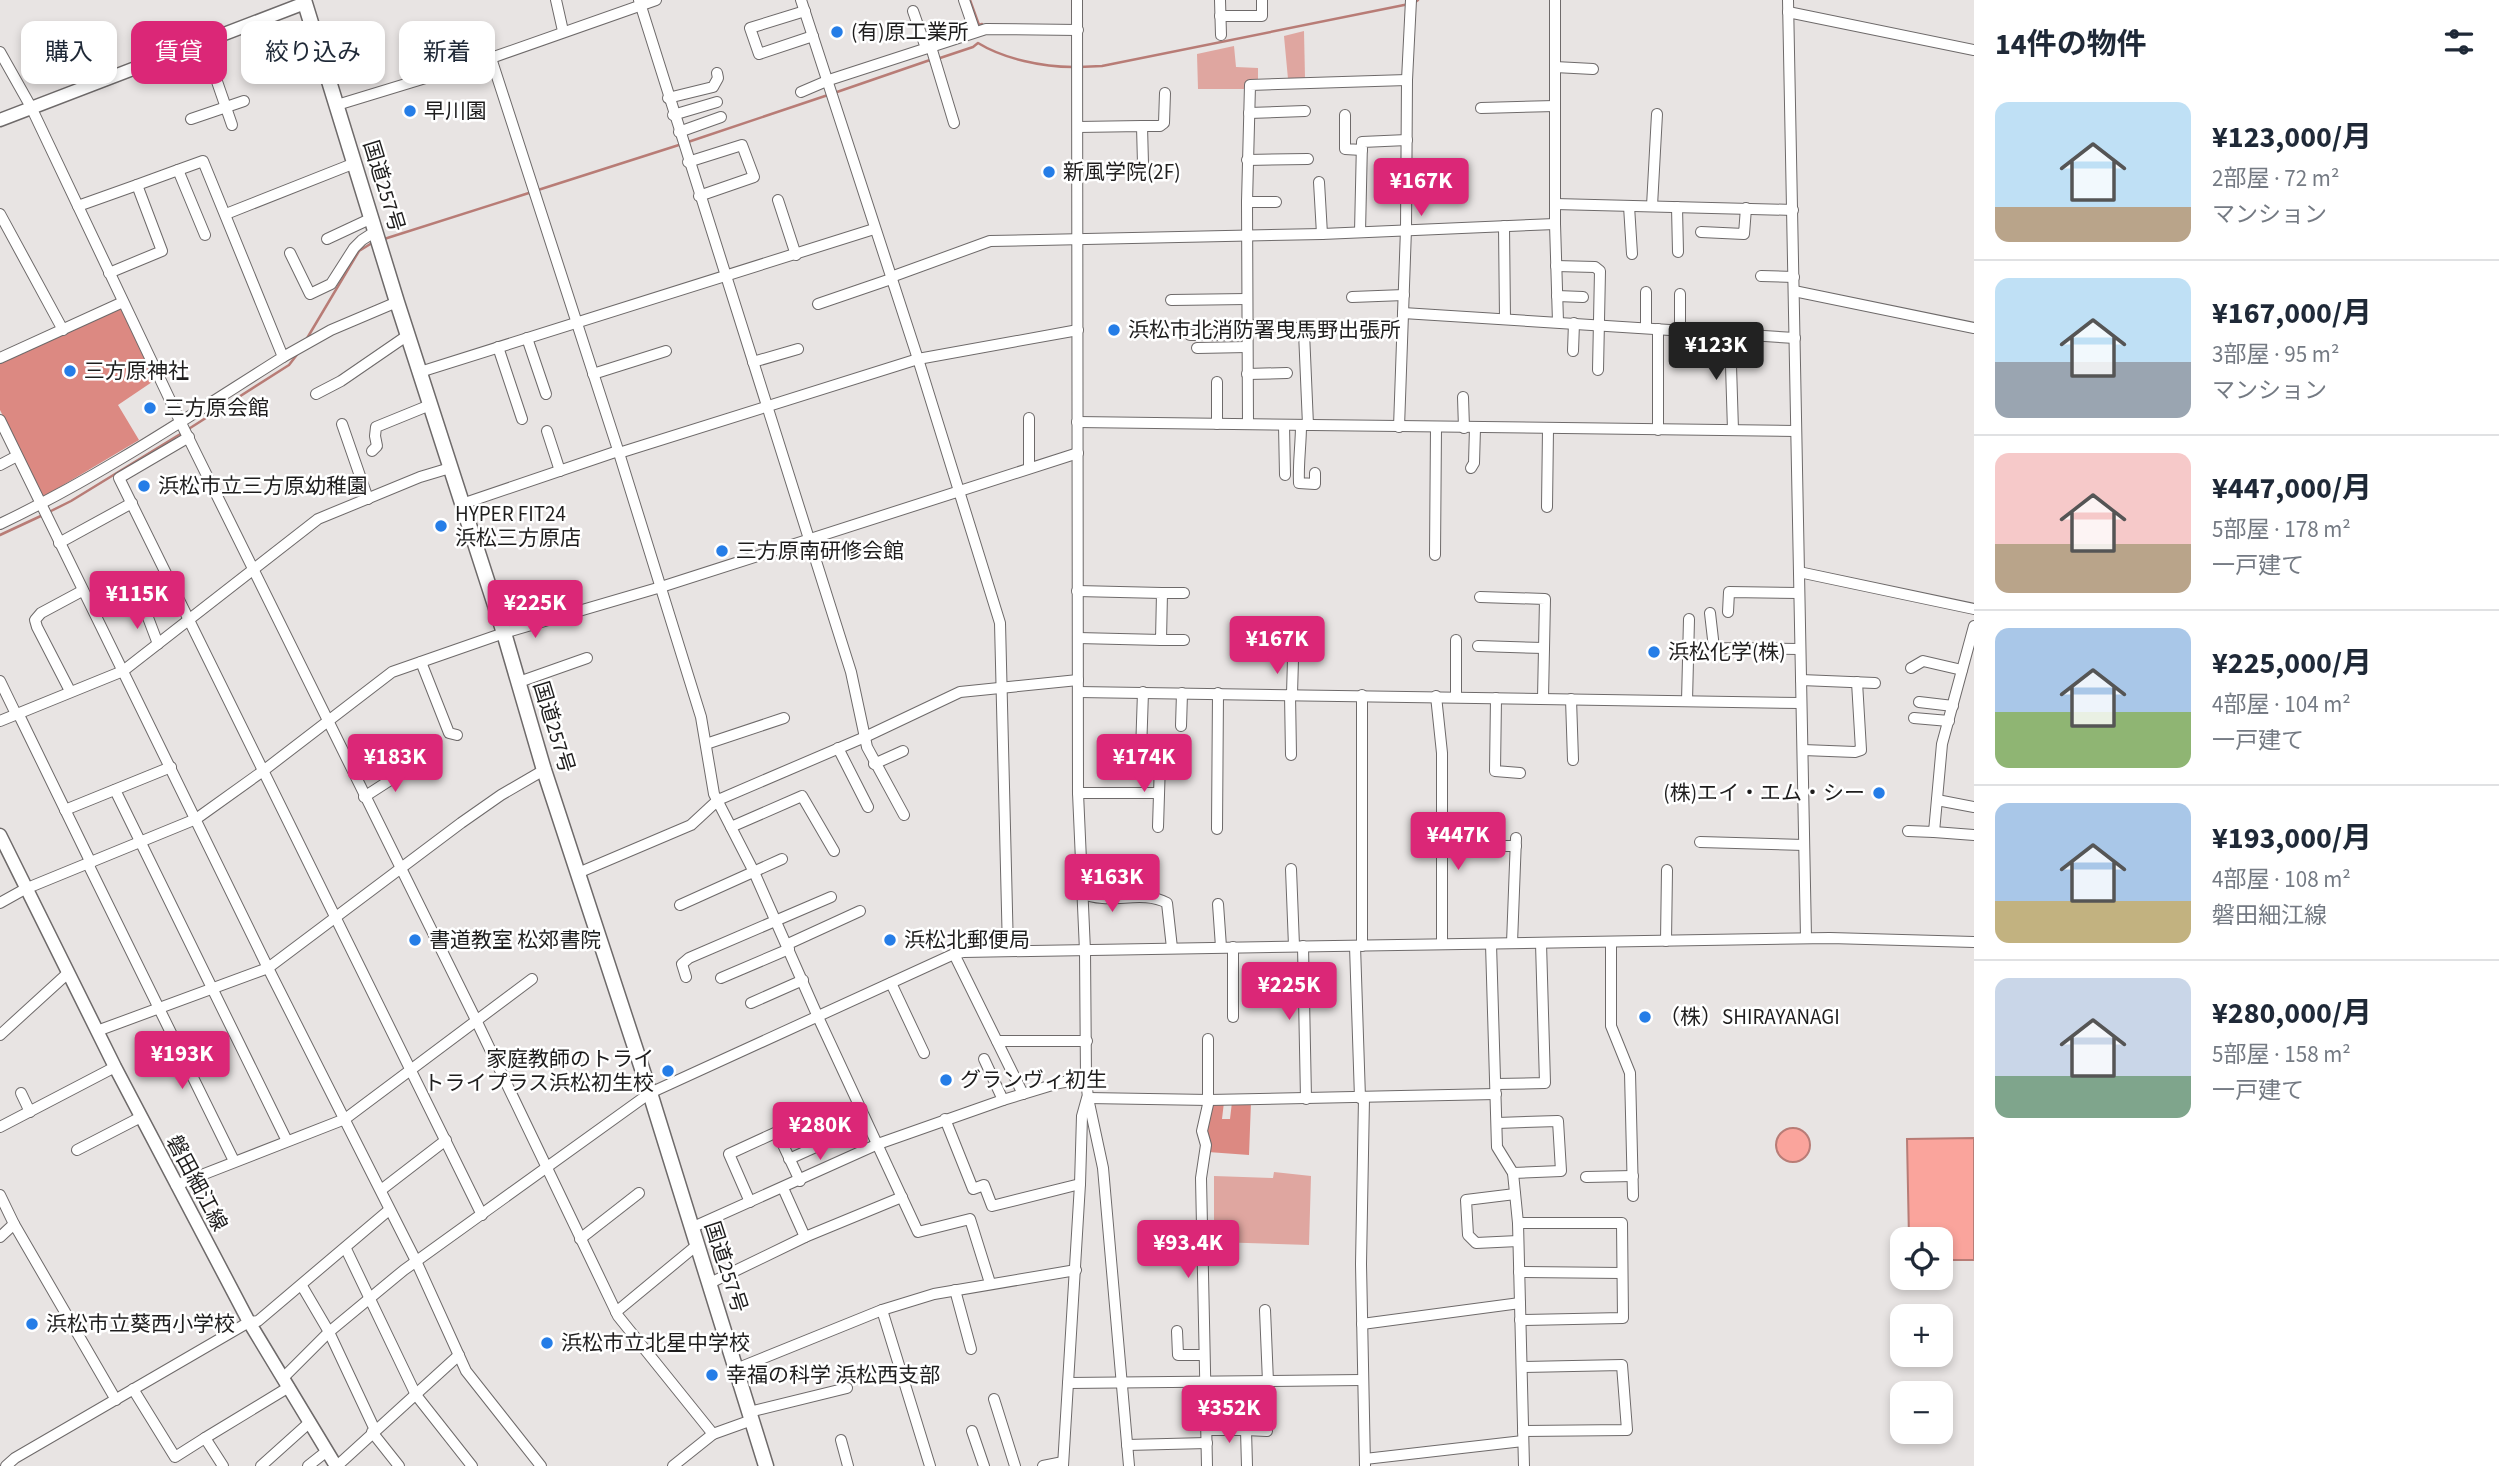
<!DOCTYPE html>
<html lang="ja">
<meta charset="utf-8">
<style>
body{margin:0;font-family:"Source Sans 3","Noto Sans JP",sans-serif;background:#f6f6f7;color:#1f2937;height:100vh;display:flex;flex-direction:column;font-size:26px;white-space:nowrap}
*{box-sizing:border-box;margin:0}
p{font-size:23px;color:#747a83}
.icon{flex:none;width:38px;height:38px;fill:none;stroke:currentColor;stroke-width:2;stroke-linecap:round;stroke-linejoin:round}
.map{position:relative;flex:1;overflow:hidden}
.sheet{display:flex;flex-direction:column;background:#fff;width:525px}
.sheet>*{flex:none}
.top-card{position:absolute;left:21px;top:21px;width:665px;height:63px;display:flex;gap:14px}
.fabs{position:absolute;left:1890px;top:1227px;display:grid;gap:14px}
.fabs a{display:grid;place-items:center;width:63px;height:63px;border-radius:14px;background:#fff;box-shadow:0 4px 10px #0003;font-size:35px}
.price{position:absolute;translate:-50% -60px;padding:0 16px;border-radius:7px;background:#db2777;color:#fff;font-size:23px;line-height:46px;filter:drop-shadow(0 2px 4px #0008)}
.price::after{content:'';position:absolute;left:50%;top:42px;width:21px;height:16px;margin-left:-10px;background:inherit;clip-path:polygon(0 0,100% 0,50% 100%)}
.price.current{background:#222;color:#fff}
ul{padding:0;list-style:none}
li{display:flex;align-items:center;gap:21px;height:175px;padding:0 21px}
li+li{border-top:2px solid #e0e1e3}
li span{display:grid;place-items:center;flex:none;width:196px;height:140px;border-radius:14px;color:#555}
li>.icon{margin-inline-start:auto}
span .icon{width:84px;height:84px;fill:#fffc;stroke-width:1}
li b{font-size:30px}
h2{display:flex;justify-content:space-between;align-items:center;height:84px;padding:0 21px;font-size:30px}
.pill{padding:0 24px;border-radius:14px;background:#fff;box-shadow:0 4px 10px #0003;font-size:24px;line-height:63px}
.pill.current{background:#db2777;color:#fff}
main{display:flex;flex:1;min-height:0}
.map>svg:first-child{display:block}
.green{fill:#dfa6a0}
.forest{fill:#dc8982}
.water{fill:#faa49c;stroke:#b87c76;stroke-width:2}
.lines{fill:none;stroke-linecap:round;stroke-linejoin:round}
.stream{stroke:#b87c76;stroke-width:2.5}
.minor-casing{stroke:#6e6a6a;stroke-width:12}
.major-casing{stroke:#6e6a6a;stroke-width:15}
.highway-casing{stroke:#6e6a6a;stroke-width:17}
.minor{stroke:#fff;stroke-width:10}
.major{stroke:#fff;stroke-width:12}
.highway{stroke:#fff;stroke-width:14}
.poi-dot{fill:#257de7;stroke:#fff;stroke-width:2.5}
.labels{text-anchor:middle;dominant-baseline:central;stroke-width:5;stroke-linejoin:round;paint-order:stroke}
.poi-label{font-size:21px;fill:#1e1d1d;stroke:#fff;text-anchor:start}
.street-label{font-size:21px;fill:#1e1d1d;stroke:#fff}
</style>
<main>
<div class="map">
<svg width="1974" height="1466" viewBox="0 0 1974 1466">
<rect width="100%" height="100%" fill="#e8e4e3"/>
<!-- green -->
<g class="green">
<polygon points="1304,31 1305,78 1288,79 1284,36"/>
<polygon points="1234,46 1236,67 1258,68 1258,82 1247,89 1198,89 1197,54"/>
<polygon points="1274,1172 1311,1176 1309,1245 1214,1242 1214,1176 1273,1178"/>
</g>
<!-- forest -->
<g class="forest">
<polygon points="121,306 155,380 118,405 139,440 43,497 0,410 0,361"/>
<polygon points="1224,1102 1222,1119 1230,1119 1232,1102 1251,1102 1249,1155 1208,1152 1205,1132 1212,1103"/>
</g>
<!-- water -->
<g class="water">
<circle cx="1793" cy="1145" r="17"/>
<polygon points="1974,1138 1974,1260 1941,1260 1941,1239 1909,1239 1907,1139"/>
</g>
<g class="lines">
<!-- stream -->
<g class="stream">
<polyline points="970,0 979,25 982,24"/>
<path d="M937,59L973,47L978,43C1004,59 1043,67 1073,67"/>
<polyline points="1079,67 1102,66 1414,3 1418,0"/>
<polyline points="834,93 930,60"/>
<polyline points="688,142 828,95"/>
<polyline points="538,190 682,144"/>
<polyline points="381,240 532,192"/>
<polyline points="306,340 359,251 372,243"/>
<polyline points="187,430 289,365 299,352"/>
<polyline points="49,512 71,501 182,433"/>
<polyline points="0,535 43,515"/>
</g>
<defs>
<g id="minor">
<polyline points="556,0 563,31"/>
<polyline points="639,0 851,672 867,747 904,815"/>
<polyline points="801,0 918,359 1000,623 1008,951"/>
<polyline points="964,0 975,32"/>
<polyline points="1077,0 1078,793 1085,951 1086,1078 1088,1098 1103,1168 1129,1466"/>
<polyline points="1220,0 1221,35"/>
<polyline points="1555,0 1555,224 1558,322"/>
<polyline points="1788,0 1806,938"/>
<polyline points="805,11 750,28 759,54 813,36"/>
<polyline points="913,11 926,48"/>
<polyline points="1788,12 1974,50"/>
<polyline points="1220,16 1262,16 1262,0"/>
<polyline points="203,41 232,125"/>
<polyline points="931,47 954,123"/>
<polyline points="0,52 31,107 180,421 476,1020 618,1316 713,1434"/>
<polyline points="491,58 619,453 701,717 714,794 754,872 818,1017 918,1232 970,1219 990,1283"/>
<polyline points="1555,67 1593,69"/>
<polyline points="801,92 829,80 986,29 1078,30"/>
<polyline points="668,98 713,87 718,78 717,73"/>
<polyline points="337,105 491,58 656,0"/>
<polyline points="1481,108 1555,106"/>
<polyline points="1249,113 1305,111"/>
<polyline points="673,115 717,102"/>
<polyline points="1345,115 1345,149 1362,150"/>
<polyline points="191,119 244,101"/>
<polyline points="1142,126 1160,126 1164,123 1165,93"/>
<polyline points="1078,127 1142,126 1143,164"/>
<polyline points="679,132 721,117"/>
<polyline points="1247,160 1308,159"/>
<polyline points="688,162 742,145 754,177 699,196"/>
<polyline points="1319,182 1322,234"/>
<polyline points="137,185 178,170"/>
<polyline points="778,200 796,255"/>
<polyline points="1247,202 1276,202"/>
<polyline points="1555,204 1793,210"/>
<polyline points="78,206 137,185 162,251 109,273"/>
<polyline points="1629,206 1632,254"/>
<polyline points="1652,206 1657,114"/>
<polyline points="1677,207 1678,252"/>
<polyline points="0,214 63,330"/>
<polyline points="226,214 355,163"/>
<polyline points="1504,226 1505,319"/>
<polyline points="1360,232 1362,142 1407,140"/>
<polyline points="1701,232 1744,234 1746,208"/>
<polyline points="327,239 372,218"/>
<polyline points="290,253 310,294 331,284 354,248 362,240 376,231"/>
<polyline points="1556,266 1595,267 1600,271 1598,370"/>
<polyline points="1761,276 1794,277"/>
<polyline points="891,277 990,241 1322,234 1555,224"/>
<polyline points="1794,291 1974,328"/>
<polyline points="1680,294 1680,330"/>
<polyline points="1557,296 1583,297"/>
<polyline points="1352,297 1404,295"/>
<polyline points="1171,300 1247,299"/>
<polyline points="818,304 891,279"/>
<polyline points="1403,313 1795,338"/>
<polyline points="1247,325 1296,328 1304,332 1308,425"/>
<polyline points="1646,328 1646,292"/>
<polyline points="1658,329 1658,430"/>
<polyline points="1730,333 1733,430"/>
<polyline points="1190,335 1247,335"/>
<polyline points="527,338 546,394"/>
<polyline points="498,347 522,419"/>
<polyline points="1197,348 1247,347"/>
<polyline points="1573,351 1574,323"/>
<polyline points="283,357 331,330 397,302"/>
<polyline points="0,358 123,302"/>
<polyline points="753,362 798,349"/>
<polyline points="420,372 874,229"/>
<polyline points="593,374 666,351"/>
<polyline points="1247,374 1287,373"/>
<polyline points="316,394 341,381 408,335"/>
<polyline points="1463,397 1464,428"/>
<polyline points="0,420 268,968 416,1261 466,1371 541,1466"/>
<polyline points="1077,422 1796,431"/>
<polyline points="342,424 368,499"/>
<polyline points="1217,424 1217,382"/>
<polyline points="1248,424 1247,202 1250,85 1407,80"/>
<polyline points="1284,425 1285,475"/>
<path d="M1301,425C1301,445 1298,463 1299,483L1315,484V473"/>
<polyline points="1399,427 1406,229 1407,80 1411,0"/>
<polyline points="547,431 560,471"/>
<polyline points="189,437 119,478 482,1215"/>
<polyline points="372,451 377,446 375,436 376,427 430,405"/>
<polyline points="619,453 918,359 1078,330"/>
<polyline points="0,465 17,456"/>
<polyline points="1029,468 1029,418"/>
<polyline points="1471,468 1474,463 1475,428"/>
<polyline points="462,504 618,451"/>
<polyline points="1547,507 1548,429"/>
<path d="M0,524C99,477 191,415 283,357L203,161L178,170L205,235"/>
<polyline points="59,543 132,503"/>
<polyline points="1435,555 1436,427"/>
<polyline points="1799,572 1974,609"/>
<polyline points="1077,591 1162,593 1161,640 1078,638"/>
<polyline points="1162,593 1184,593"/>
<polyline points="1480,597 1545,599 1543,698"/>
<polyline points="144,607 158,644"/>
<polyline points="1728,612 1729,592 1799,593"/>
<polyline points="1710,613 1714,648 1800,649"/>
<polyline points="1161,640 1184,640"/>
<polyline points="1478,646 1544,648"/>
<polyline points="421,662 449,733 457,735"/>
<polyline points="1911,668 1923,661 1962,670"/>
<polyline points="1801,680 1875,683"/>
<polyline points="0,681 16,714"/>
<polyline points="519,682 587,658"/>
<polyline points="70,691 37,627 35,620 41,613 82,591"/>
<polyline points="1078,692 1801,703"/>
<polyline points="1290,694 1291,755"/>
<polyline points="1292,694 1293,659"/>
<polyline points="1436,696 1442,753 1442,944"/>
<polyline points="1456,697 1456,640"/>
<polyline points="1496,698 1495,771 1520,773"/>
<polyline points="1571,699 1573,760"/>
<polyline points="1687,701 1689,619"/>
<polyline points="1919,702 1953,706"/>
<polyline points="18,713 91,863"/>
<polyline points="1914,718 1949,721"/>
<polyline points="0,721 123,671 318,519 420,477 450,468"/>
<polyline points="1181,726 1182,693"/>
<polyline points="706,744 784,718"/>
<polyline points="838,748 868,807"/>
<polyline points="1803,750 1855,752 1861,750 1857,682"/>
<polyline points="1141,752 1143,692"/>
<polyline points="874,764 903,751"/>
<polyline points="115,790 287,1141"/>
<polyline points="1078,793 1159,793"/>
<polyline points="364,797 412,766"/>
<polyline points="1937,800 1974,807"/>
<polyline points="65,810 171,767"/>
<polyline points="731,827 802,796 834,851"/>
<polyline points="1158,827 1160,762"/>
<polyline points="1217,829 1218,693"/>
<polyline points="1908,831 1934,832 1942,744 1974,626"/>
<polyline points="1934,832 1974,835"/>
<polyline points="1700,842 1804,845"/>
<polyline points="1475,846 1516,846"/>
<polyline points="1081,862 1136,862"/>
<polyline points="88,864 234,1161"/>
<polyline points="1291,869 1294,946"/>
<polyline points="578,873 691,825 718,800 865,737 960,692 1078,680"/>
<path d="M1082,893C1109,906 1141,889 1167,903L1172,948"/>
<polyline points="0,903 25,889 196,819 263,771 392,672 504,633 661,587 1078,453"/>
<polyline points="1218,904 1221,947"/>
<polyline points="680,905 782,859"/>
<polyline points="1666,941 1667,870"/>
<polyline points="1611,942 1611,1026 1630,1073 1633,1196"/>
<polyline points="1512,943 1516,838"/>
<polyline points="788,944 860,911"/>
<polyline points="1491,944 1497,1147 1513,1173 1518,1223 1524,1466"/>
<polyline points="1303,946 1306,1099"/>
<polyline points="1355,946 1360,1098"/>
<polyline points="1362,946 1362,695"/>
<polyline points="954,954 1023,1094"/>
<polyline points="686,977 682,964 689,958 831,897"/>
<polyline points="721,978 789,949"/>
<polyline points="891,983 924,1053"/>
<polyline points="751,1003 803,980"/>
<polyline points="1233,1017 1233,947"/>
<polyline points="97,1031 268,968 461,823 501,795 544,770"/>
<polyline points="0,1035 68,973"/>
<polyline points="997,1041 1087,1041"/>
<polyline points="984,1059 1003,1100"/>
<polyline points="1496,1084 1545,1083 1541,943"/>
<polyline points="21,1093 30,1112"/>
<polyline points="1088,1098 1209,1100 1496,1094"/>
<polyline points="1364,1098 1361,1264 1365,1466"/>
<polyline points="1208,1100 1208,1039"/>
<polyline points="945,1119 973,1189 984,1185 992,1206 1080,1184"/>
<polyline points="1497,1123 1558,1121 1561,1171 1513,1173"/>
<polyline points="0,1127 115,1067"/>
<polyline points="77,1150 141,1117"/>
<polyline points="789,1159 838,1137"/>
<polyline points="1586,1177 1633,1176"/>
<polyline points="176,1185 345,1119 532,979"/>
<polyline points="783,1188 805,1237"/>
<polyline points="381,1190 446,1140"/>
<polyline points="1515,1194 1466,1200 1468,1235 1476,1243 1518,1241"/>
<polyline points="0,1195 14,1224 116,1400"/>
<polyline points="750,1202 729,1154 777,1132 800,1181"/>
<polyline points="1518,1223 1622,1223 1623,1318 1520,1320"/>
<polyline points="691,1228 878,1144 1003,1100 1059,1083 1086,1078"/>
<polyline points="0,1237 14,1224"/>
<polyline points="580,1239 639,1193"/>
<polyline points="346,1249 416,1395 472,1466"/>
<polyline points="1519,1272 1622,1273"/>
<polyline points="708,1284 805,1237 902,1197"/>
<polyline points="302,1286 329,1332 375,1430"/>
<polyline points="955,1290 971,1349"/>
<polyline points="882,1310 930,1466"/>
<polyline points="1265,1310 1268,1382"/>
<polyline points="616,1312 697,1245"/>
<polyline points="1362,1324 1520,1303"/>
<polyline points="1177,1331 1178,1355 1204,1355"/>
<polyline points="1522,1367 1622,1365 1627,1430 1523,1431"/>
<polyline points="736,1369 882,1310 934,1294 1076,1270"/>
<polyline points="283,1378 329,1332 404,1270 650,1093 954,954 963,952 1830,938 1974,942"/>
<polyline points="1068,1383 1362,1380"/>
<polyline points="133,1389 175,1457 205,1438 223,1466"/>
<polyline points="994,1399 1015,1466"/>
<polyline points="749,1412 847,1388"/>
<polyline points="1207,1430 1246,1430 1247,1466"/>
<polyline points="1246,1430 1267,1431"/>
<polyline points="972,1431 984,1466"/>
<polyline points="372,1432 399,1466"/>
<polyline points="205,1438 289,1387"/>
<polyline points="841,1440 848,1466"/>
<polyline points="1127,1445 1207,1443"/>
<polyline points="1365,1459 1523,1441"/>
<polyline points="6,1466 15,1458 249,1322 258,1321 389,1210"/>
<polyline points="261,1466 310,1422"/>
<polyline points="308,1466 327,1451"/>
<polyline points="337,1466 459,1355"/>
<polyline points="673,1466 713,1434 752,1420"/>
<polyline points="1043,1466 1063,1462"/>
<polyline points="1063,1466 1080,1184 1082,1116 1087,1098"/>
<polyline points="1207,1466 1201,1178 1206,1145 1202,1131 1209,1100"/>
</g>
<g id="major">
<polyline points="0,120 305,3"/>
<polyline points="0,835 115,1067 249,1322 336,1466"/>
</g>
<polyline id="highway" points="304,0 397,302 504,633 544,770 650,1093 766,1466"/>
</defs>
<!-- minor casing -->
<use href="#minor" class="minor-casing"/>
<!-- major casing -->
<use href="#major" class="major-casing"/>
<!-- highway casing -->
<use href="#highway" class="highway-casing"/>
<!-- minor -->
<use href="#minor" class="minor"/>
<!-- major -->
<use href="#major" class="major"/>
<!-- highway -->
<use href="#highway" class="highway"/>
</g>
<!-- markers -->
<g class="poi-dot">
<circle cx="837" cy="32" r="7"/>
<circle cx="410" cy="111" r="7"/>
<circle cx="1049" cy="172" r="7"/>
<circle cx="1114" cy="330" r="7"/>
<circle cx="70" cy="371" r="7"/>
<circle cx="150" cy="408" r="7"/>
<circle cx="144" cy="486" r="7"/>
<circle cx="441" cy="526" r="7"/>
<circle cx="722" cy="551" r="7"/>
<circle cx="1654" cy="652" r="7"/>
<circle cx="1879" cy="793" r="7"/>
<circle cx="415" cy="940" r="7"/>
<circle cx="890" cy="940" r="7"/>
<circle cx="1645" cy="1017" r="7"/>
<circle cx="668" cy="1071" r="7"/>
<circle cx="946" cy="1080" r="7"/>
<circle cx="32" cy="1324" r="7"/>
<circle cx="547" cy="1343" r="7"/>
<circle cx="712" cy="1375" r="7"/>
</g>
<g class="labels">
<!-- poi labels -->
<g class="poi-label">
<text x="851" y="32">(有)原工業所</text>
<text x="424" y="111">早川園</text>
<text x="1063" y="172">新風学院(2F)</text>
<text x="1128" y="330">浜松市北消防署曳馬野出張所</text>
<text x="84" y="371">三方原神社</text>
<text x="164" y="408">三方原会館</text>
<text x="158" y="486">浜松市立三方原幼稚園</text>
<text x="455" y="514">HYPER FIT24<tspan x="455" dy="24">浜松三方原店</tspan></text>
<text x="736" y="551">三方原南研修会館</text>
<text x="1668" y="652">浜松化学(株)</text>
<text x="1865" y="793" text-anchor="end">(株)エイ・エム・シー</text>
<text x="429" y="940">書道教室 松郊書院</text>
<text x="904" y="940">浜松北郵便局</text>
<text x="1659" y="1017">（株）SHIRAYANAGI</text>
<text x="654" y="1059" text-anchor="end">家庭教師のトライ<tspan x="654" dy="24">トライプラス浜松初生校</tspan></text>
<text x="960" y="1080">グランヴィ初生</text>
<text x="46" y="1324">浜松市立葵西小学校</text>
<text x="561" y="1343">浜松市立北星中学校</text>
<text x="726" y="1375">幸福の科学 浜松西支部</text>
</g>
<!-- street labels -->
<g class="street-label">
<text transform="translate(384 186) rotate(73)">国道257号</text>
<text transform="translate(554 727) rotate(73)">国道257号</text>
<text transform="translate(197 1183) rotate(62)">磐田細江線</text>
<text transform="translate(726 1267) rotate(72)">国道257号</text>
</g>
</g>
</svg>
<div class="fabs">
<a><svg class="icon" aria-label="locate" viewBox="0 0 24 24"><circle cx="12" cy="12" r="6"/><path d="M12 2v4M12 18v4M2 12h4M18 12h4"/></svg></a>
<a>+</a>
<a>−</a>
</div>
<b class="price" style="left:1421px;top:218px">¥167K</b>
<b class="price current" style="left:1716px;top:382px">¥123K</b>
<b class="price" style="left:137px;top:631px">¥115K</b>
<b class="price" style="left:535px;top:640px">¥225K</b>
<b class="price" style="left:1277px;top:676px">¥167K</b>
<b class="price" style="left:395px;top:794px">¥183K</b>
<b class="price" style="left:1144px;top:794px">¥174K</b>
<b class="price" style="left:1458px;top:872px">¥447K</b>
<b class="price" style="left:1112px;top:914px">¥163K</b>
<b class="price" style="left:1289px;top:1022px">¥225K</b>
<b class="price" style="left:182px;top:1091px">¥193K</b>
<b class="price" style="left:820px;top:1162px">¥280K</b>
<b class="price" style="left:1188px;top:1280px">¥93.4K</b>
<b class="price" style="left:1229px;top:1445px">¥352K</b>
<div class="top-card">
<a class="pill">購入</a>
<a class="pill current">賃貸</a>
<a class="pill">絞り込み</a>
<a class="pill">新着</a>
</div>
</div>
<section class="sheet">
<h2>14件の物件<svg class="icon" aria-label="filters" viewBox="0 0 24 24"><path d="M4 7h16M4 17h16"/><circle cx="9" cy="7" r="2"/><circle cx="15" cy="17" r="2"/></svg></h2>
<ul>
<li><span style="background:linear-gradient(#bfe0f5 75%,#b9a48a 0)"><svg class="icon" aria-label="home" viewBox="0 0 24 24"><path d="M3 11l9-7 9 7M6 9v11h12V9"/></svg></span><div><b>¥123,000/月</b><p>2部屋 · 72 m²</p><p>マンション</p></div></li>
<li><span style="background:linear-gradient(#bfe0f5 60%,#9aa5b1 0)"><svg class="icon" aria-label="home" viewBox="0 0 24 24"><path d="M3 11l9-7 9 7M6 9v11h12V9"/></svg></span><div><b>¥167,000/月</b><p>3部屋 · 95 m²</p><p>マンション</p></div></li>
<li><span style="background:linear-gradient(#f6c9c9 65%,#b9a48a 0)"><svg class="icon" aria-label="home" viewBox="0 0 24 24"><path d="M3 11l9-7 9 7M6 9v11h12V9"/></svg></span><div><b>¥447,000/月</b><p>5部屋 · 178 m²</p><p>一戸建て</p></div></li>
<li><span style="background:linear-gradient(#a9c7e8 60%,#8fb573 0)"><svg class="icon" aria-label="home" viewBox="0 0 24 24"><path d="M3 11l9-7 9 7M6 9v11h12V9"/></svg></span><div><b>¥225,000/月</b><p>4部屋 · 104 m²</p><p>一戸建て</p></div></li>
<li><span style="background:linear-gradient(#a9c7e8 70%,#c2b280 0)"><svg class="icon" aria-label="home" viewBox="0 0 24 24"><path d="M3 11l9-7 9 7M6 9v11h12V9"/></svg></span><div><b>¥193,000/月</b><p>4部屋 · 108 m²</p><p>磐田細江線</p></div></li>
<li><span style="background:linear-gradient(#c9d6e8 70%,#7fa58c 0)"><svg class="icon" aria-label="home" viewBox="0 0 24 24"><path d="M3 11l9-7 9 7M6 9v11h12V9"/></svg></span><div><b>¥280,000/月</b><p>5部屋 · 158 m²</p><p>一戸建て</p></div></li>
</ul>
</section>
</main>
